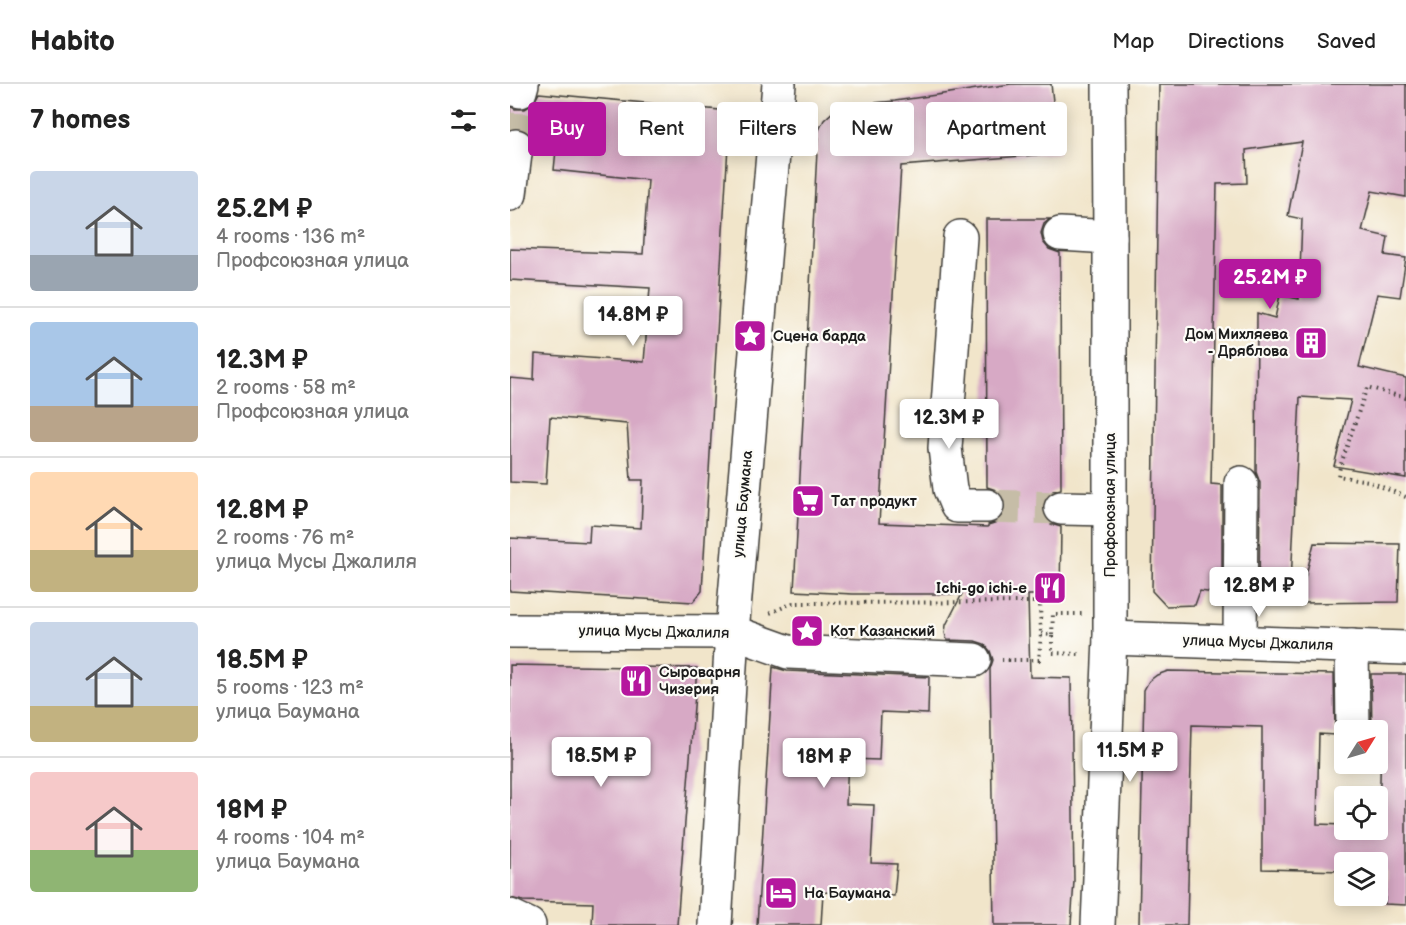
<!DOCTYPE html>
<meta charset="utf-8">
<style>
body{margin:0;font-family:"Balsamiq Sans",sans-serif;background:#f6f6f6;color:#222;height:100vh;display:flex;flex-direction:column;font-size:22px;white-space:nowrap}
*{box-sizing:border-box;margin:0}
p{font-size:20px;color:#767676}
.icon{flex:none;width:33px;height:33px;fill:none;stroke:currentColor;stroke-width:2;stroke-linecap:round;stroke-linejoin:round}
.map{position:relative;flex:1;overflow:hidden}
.panel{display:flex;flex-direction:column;background:#fff;width:510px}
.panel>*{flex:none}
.hud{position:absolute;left:18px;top:18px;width:570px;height:54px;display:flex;gap:12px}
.needle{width:39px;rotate:53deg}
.buttons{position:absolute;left:824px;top:636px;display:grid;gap:12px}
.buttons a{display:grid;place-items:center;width:54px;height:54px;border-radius:6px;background:#fff;box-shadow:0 3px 15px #0003;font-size:30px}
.price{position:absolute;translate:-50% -51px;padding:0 14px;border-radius:6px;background:#fff;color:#222;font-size:20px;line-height:39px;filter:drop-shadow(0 2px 3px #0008)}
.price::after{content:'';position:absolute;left:50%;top:36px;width:18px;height:14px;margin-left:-9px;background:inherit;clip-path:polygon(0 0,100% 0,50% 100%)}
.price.current{background:#b5179e;color:#fff}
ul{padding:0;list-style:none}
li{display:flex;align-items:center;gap:18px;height:150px;padding:0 30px}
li+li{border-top:2px solid #e0e0e0}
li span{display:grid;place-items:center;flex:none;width:168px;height:120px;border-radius:6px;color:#555}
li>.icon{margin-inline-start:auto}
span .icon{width:72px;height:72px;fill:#fffc;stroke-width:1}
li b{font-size:26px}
h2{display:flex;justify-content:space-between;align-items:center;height:72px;padding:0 30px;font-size:26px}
.tag{padding:0 21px;border-radius:6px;background:#fff;box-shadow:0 3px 15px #0003;font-size:21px;line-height:54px}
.tag.current{background:#b5179e;color:#fff}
header{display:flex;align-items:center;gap:36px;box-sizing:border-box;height:84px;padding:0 30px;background:#fff;border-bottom:2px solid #e0e0e0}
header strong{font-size:28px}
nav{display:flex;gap:33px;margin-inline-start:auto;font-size:21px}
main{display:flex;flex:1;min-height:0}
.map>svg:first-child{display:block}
.building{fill:#d7a9c5}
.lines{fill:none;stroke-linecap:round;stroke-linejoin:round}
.minor-tunnel{stroke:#c6bda7;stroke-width:33;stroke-dasharray:33 16;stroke-linecap:butt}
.minor-casing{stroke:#3c3a36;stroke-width:36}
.path{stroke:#3c3a36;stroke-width:4;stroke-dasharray:1.5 4.5;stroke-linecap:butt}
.minor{stroke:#fff;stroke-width:33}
.labels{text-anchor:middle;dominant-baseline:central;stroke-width:4.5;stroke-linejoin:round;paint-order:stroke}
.poi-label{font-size:15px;font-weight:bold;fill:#1c1c1c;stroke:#fdfcf7;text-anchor:start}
.street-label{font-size:15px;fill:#1c1c1c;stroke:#fdfcf7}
</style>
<header>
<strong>Habito</strong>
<nav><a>Map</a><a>Directions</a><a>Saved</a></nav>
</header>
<main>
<section class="panel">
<h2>7 homes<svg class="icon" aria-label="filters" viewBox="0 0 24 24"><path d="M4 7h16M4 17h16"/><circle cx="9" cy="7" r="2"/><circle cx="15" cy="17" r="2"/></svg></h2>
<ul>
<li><span style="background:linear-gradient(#c9d6e8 70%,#9aa5b1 0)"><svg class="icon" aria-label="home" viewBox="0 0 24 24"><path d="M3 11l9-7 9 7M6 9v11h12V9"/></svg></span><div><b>25.2M ₽</b><p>4 rooms · 136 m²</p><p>Профсоюзная улица</p></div></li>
<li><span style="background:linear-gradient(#a9c7e8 70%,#b9a48a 0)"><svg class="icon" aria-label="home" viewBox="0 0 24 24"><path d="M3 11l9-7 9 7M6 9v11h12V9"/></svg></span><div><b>12.3M ₽</b><p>2 rooms · 58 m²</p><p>Профсоюзная улица</p></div></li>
<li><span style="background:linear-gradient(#ffd9b3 65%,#c2b280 0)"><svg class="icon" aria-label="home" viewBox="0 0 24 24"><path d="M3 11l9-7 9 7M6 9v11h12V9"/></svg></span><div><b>12.8M ₽</b><p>2 rooms · 76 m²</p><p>улица Мусы Джалиля</p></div></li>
<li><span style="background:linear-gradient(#c9d6e8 70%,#c2b280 0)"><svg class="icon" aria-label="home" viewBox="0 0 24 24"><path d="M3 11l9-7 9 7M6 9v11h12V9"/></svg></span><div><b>18.5M ₽</b><p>5 rooms · 123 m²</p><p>улица Баумана</p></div></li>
<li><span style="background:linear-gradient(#f6c9c9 65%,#8fb573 0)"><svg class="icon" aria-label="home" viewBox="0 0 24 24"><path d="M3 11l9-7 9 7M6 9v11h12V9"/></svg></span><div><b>18M ₽</b><p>4 rooms · 104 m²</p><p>улица Баумана</p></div></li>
</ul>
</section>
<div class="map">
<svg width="896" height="841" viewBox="0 0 896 841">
<rect width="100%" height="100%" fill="#fdfcf7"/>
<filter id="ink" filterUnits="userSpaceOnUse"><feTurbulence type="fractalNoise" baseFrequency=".0167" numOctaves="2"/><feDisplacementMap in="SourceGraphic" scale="12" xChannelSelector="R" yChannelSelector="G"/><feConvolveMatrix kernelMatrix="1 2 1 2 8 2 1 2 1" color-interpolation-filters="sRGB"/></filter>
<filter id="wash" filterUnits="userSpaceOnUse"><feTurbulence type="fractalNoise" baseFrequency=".008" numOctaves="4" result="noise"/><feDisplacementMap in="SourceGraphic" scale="24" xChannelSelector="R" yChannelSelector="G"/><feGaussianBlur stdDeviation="1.35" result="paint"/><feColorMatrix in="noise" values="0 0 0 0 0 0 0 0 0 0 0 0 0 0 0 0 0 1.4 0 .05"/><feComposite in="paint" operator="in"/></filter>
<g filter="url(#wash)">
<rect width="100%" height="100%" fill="#f1e5ca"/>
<g id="blocks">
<!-- building -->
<g class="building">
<polygon points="501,0 541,0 549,69 391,82 369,439 478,443 478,441 487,438 493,431 496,421 493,412 486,406 477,403 476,135 540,135 534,140 531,149 533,158 539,165 550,169 551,405 543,407 535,414 532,424 535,434 541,440 551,443 550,511 518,511 520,593 561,594 564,797 561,841 484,841 480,585 483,576 480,567 474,560 465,557 437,556 435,549 436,541 452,510 343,510 284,507 308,48 314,36 325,26 338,20 352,20 385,17"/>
<polygon points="649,0 896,0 896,113 862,107 852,147 878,153 875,171 896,174 890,213 867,210 849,283 896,294 896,394 824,382 841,316 790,313 780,519 749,519 750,399 746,388 747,229 765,234 770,211 789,215 792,135 778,132 792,58 736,66 737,99 707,100 701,400 712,401 712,510 690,507 685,521 656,522 642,507"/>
<polygon points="29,9 220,27 192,507 183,518 0,507 0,454 79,458 80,441 131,444 133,396 121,396 117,340 40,333 36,400 0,398 0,294 24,296 25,270 134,278 140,204 0,196 0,165 133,170 138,96 44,86 46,66 25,64 23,55 18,47 9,44 0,44 0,22 5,25 15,25 23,20"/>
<polygon points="804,459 890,460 888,518 789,519"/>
<polygon points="0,581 187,584 167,841 82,841 83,819 13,817 0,814"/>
<polygon points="263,583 277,587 419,593 418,630 371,628 369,676 338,675 336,720 364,721 361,779 387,780 384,812 313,808 311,841 247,841"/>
<polygon points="658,587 824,590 825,651 809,650 807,740 834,741 834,746 867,746 867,742 869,742 871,652 867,652 867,646 862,646 861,590 896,590 896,821 875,820 876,787 867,787 867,778 834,778 834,787 752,785 752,643 682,641 677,841 629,841 634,606 639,597 647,591"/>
</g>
</g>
</g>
<g filter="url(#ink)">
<use href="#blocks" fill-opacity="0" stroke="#3c3a36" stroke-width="1.5"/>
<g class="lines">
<!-- minor-tunnel -->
<g class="minor-tunnel">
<polyline points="6,62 10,7"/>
<polyline points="477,422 551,424"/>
</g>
<defs>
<g id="minor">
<polyline points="10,7 12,0"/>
<polyline points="0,110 6,62"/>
<polyline points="550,150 600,153"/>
<polyline points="450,153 435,364 440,405 447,422 477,422"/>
<polyline points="551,424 600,425"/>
<polyline points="0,547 222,548 278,568 464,576"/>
<polyline points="600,554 896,564"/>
<polyline points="730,558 731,399"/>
<polyline points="842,562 843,646"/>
<polyline points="0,832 19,841"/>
<polyline points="205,841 222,548 269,0"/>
<polyline points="588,841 600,554 600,153 599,0"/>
</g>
</defs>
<!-- minor casing -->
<use href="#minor" class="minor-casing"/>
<!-- path -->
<g class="path">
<polyline points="896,314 857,303 830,383 828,392 858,397 896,413"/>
<polyline points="260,529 283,519 530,518 531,550 529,576 492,576"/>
<polyline points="531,550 542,551 542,569 569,570"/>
<polyline points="542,551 543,530 572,530"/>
</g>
<!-- minor -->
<use href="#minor" class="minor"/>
</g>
</g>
<!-- icons -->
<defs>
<symbol id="sight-square" viewBox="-11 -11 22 22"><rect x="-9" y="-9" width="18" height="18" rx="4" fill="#b5179e" stroke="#fdfcf7"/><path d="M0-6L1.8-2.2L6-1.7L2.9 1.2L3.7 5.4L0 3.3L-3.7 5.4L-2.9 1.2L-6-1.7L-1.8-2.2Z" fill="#fff"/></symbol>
<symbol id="building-square" viewBox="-11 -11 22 22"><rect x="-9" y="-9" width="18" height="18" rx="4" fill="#b5179e" stroke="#fdfcf7"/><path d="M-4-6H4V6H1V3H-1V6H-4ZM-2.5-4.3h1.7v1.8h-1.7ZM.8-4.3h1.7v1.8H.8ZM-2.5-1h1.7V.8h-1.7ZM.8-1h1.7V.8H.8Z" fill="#fff"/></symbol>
<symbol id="supermarket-square" viewBox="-11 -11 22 22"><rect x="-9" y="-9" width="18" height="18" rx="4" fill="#b5179e" stroke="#fdfcf7"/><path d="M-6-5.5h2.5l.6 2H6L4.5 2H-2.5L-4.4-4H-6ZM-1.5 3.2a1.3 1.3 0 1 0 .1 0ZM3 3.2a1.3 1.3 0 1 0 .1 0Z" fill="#fff"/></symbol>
<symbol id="restaurant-square" viewBox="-11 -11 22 22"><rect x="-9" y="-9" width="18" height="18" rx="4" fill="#b5179e" stroke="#fdfcf7"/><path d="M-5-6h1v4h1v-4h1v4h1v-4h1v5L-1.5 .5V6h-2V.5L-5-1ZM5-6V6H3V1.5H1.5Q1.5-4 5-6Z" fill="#fff"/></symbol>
<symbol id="hotel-square" viewBox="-11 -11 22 22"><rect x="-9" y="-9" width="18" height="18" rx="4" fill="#b5179e" stroke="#fdfcf7"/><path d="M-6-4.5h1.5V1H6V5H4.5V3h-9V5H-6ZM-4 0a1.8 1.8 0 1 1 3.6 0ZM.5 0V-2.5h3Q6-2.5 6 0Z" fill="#fff"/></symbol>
</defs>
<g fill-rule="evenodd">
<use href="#sight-square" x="221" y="233" width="38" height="38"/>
<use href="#building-square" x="782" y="240" width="38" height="38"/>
<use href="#supermarket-square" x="279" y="398" width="38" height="38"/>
<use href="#restaurant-square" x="521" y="485" width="38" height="38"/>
<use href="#sight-square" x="278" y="528" width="38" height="38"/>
<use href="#restaurant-square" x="107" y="578" width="38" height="38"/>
<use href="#hotel-square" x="252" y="790" width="38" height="38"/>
</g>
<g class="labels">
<!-- poi labels -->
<g class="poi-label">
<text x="778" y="250" text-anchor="end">Дом Михляева<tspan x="778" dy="17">- Дряблова</tspan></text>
<text x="263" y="252">Сцена барда</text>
<text x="321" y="417">Тат продукт</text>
<text x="517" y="504" text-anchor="end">Ichi-go ichi-e</text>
<text x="320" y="547">Кот Казанский</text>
<text x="149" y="588">Сыроварня<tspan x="149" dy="17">Чизерия</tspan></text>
<text x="294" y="809">На Баумана</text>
</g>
<!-- street labels -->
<g class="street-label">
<text transform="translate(233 420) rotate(-85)">улица Баумана</text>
<text transform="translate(600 421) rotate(-90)">Профсоюзная улица</text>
<text transform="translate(144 548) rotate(1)">улица Мусы Джалиля</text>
<text transform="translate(748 559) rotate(2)">улица Мусы Джалиля</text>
</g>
</g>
</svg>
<div class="buttons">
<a><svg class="needle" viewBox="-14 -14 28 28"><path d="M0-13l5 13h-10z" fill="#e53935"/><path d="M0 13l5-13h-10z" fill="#767676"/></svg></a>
<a><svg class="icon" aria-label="locate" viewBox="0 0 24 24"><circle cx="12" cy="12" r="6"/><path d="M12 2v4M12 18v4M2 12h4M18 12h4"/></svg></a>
<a><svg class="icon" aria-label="layers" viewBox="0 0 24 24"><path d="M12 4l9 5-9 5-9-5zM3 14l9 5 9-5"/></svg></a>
</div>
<b class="price current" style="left:760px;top:226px">25.2M ₽</b>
<b class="price" style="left:123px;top:263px">14.8M ₽</b>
<b class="price" style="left:439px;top:366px">12.3M ₽</b>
<b class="price" style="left:749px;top:534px">12.8M ₽</b>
<b class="price" style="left:620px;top:699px">11.5M ₽</b>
<b class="price" style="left:91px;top:704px">18.5M ₽</b>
<b class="price" style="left:314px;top:705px">18M ₽</b>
<div class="hud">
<a class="tag current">Buy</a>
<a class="tag">Rent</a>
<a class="tag">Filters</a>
<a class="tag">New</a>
<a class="tag">Apartment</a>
</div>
</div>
</main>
